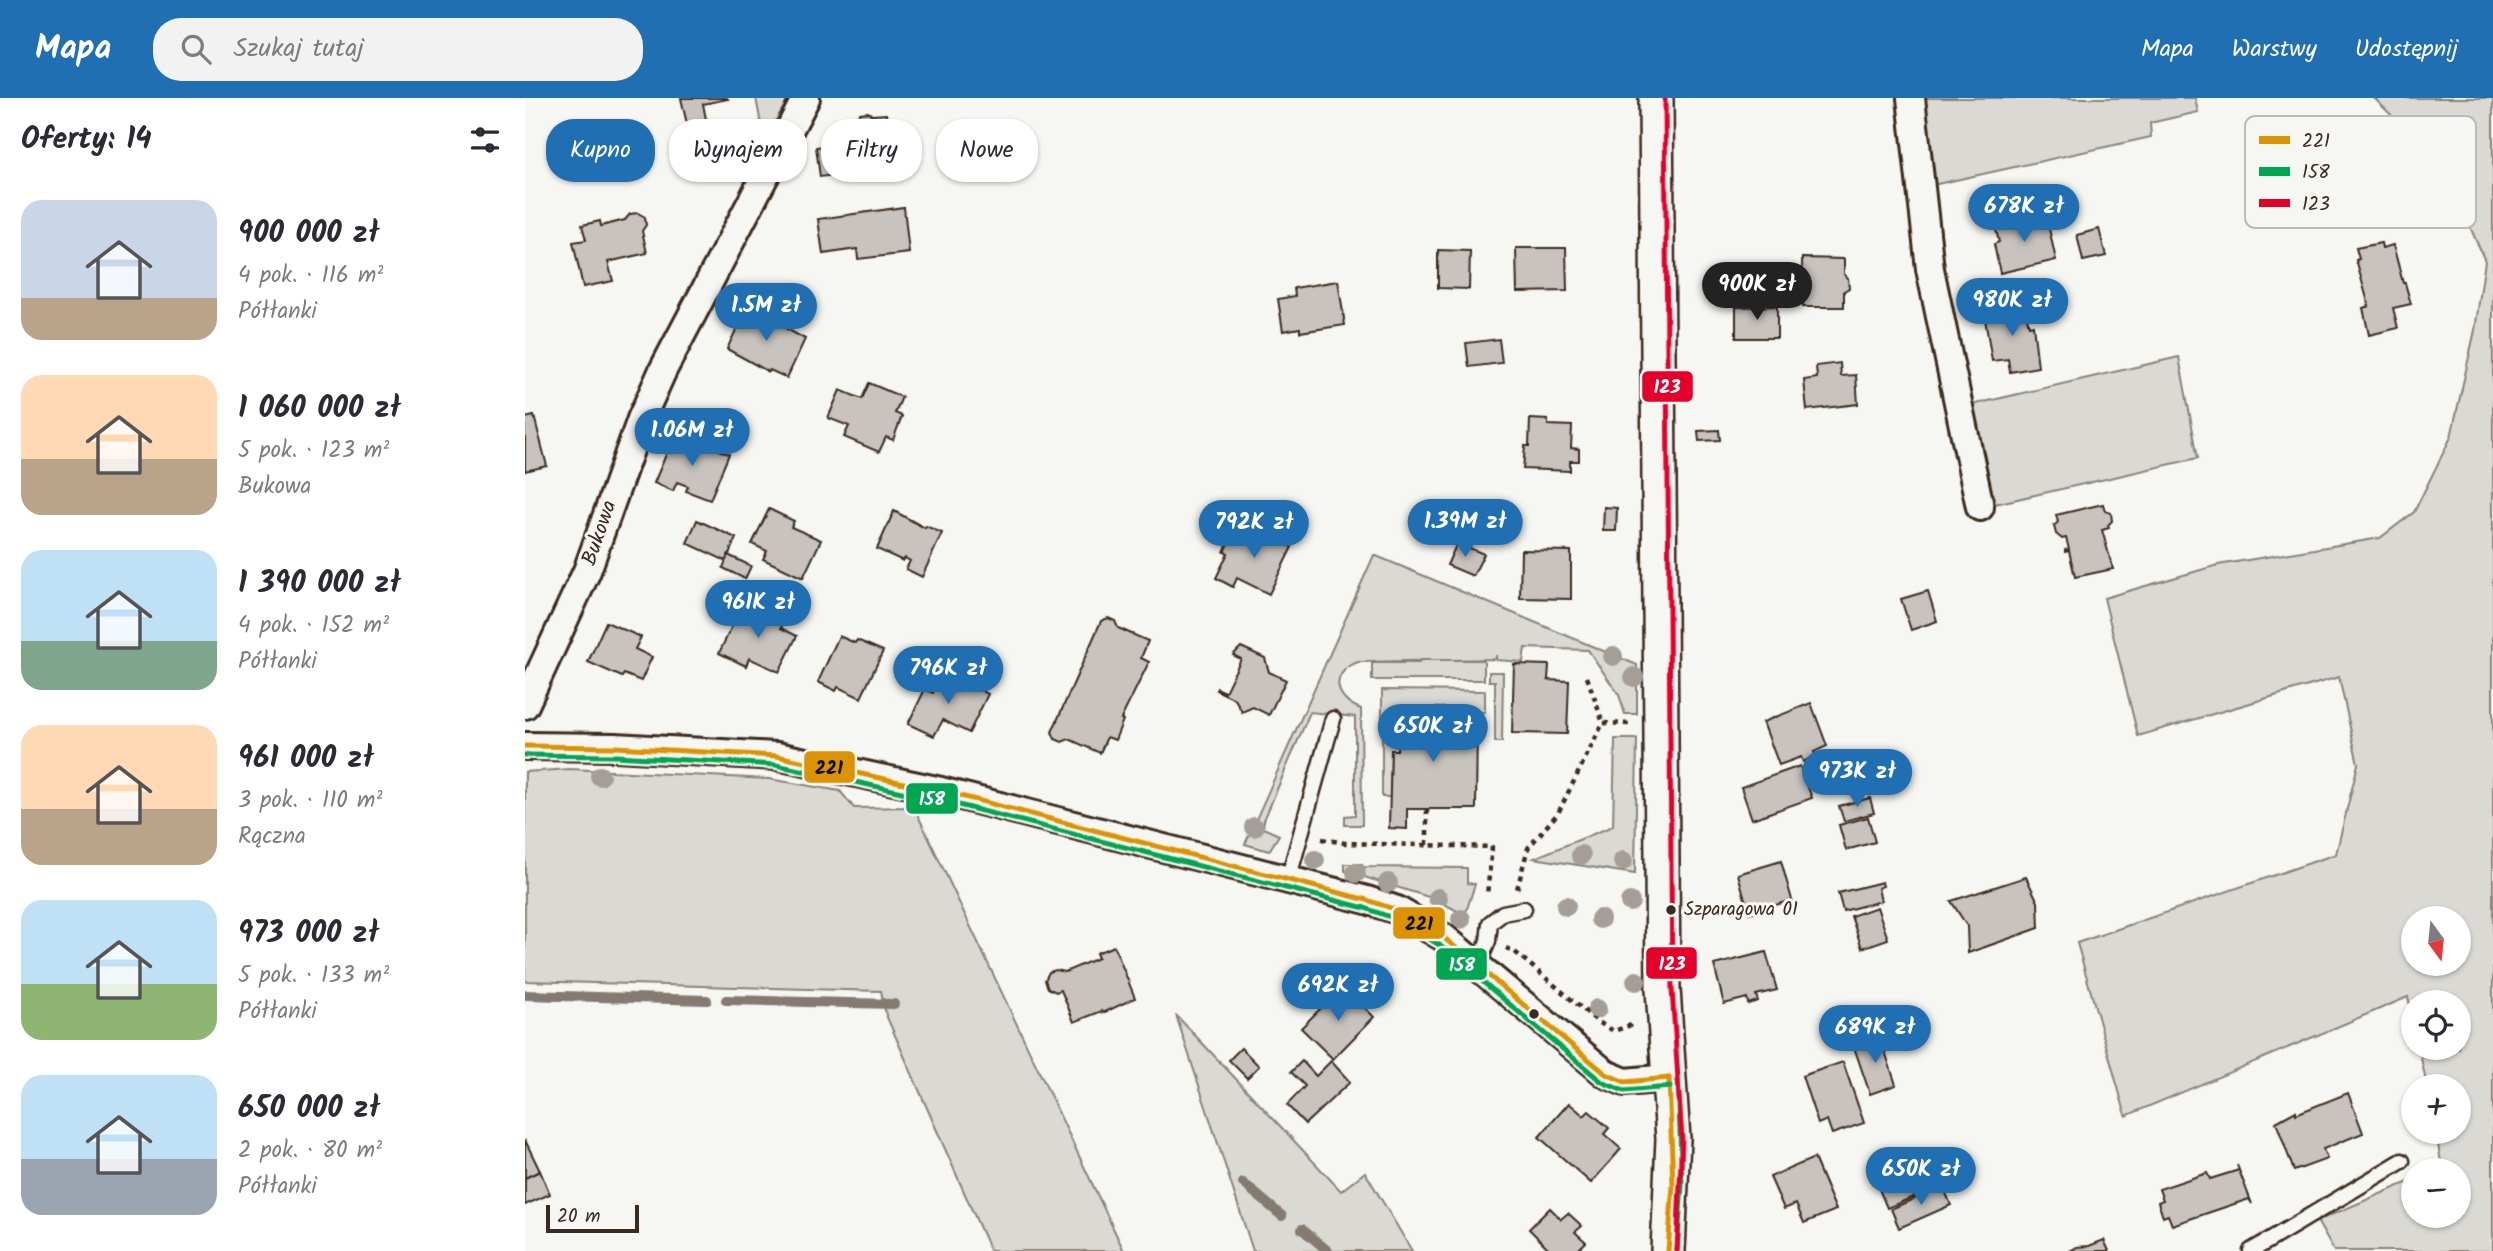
<!DOCTYPE html>
<html lang="pl">
<meta charset="utf-8">
<style>
body{margin:0;font-family:Kalam,sans-serif;background:#f2f2f3;color:#2b2b33;height:100vh;display:flex;flex-direction:column;font-size:26px;white-space:nowrap}
*{box-sizing:border-box;margin:0}
p{font-size:23px;color:#7c7c81}
.icon{flex:none;width:38px;height:38px;fill:none;stroke:currentColor;stroke-width:2;stroke-linecap:round;stroke-linejoin:round}
.map{position:relative;flex:1;overflow:hidden}
.details{display:flex;flex-direction:column;background:#fff;width:525px}
.details>*{flex:none}
.banner{position:absolute;left:21px;top:21px;width:665px;height:63px;display:flex;gap:14px}
.needle{width:46px;rotate:165deg}
.fabs{position:absolute;left:1876px;top:808px;display:grid;gap:14px}
.fabs a{display:grid;place-items:center;width:70px;height:70px;border-radius:50%;background:#fff;box-shadow:0 2px 5px #0004;font-size:35px}
.scale{position:absolute;left:21px;bottom:18px;width:93px;box-sizing:border-box;padding-left:7px;border:4px solid #3b2a1e;border-top:0;font-size:19px;line-height:24px;white-space:nowrap;color:#3b2a1e;-webkit-text-stroke:5px #f6f6f2;paint-order:stroke}
.price{position:absolute;translate:-50% -60px;padding:0 16px;border-radius:24px;background:#1f6fb2;color:#fff;font-size:23px;line-height:46px;filter:drop-shadow(0 2px 4px #0008)}
.price::after{content:'';position:absolute;left:50%;top:42px;width:21px;height:16px;margin-left:-10px;background:inherit;clip-path:polygon(0 0,100% 0,50% 100%)}
.price.selected{background:#222;color:#fff}
ul{padding:0;list-style:none}
li{display:flex;align-items:center;gap:21px;height:175px;padding:0 21px}
li span{display:grid;place-items:center;flex:none;width:196px;height:140px;border-radius:21px;color:#555}
li>.icon{margin-inline-start:auto}
span .icon{width:84px;height:84px;fill:#fffc;stroke-width:1}
li b{font-size:30px}
h2{display:flex;justify-content:space-between;align-items:center;height:84px;padding:0 21px;font-size:30px}
.chip{padding:0 24px;border-radius:28px;background:#fff;box-shadow:0 2px 5px #0004;font-size:24px;line-height:63px}
.chip.selected{background:#1f6fb2;color:#fff}
header{display:flex;align-items:center;gap:42px;box-sizing:border-box;height:98px;padding:0 35px;background:#1f6fb2;color:#fff}
header strong{font-size:33px}
nav{display:flex;gap:38px;margin-inline-start:auto;font-size:24px}
.search{width:490px;height:63px;background:#f2f2f3;display:flex;align-items:center;gap:18px;box-sizing:border-box;padding:0 24px;border-radius:28px;color:#7c7c81;font-size:26px}
main{display:flex;flex:1;min-height:0}
.map>svg:first-child{display:block}
.green{fill:#dad9d3;stroke:#8a8278;stroke-width:2;fill-rule:evenodd}
.lines{fill:none;stroke-linecap:round;stroke-linejoin:round}
.stream{stroke:#857a71;stroke-width:10}
.building{fill:#c8c3be;stroke:#3b2a1e;stroke-width:2}
.service-casing{stroke:#3b2a1e;stroke-width:19}
.minor-casing{stroke:#3b2a1e;stroke-width:32}
.tertiary-casing{stroke:#3b2a1e;stroke-width:38}
.path{stroke:#3b2a1e;stroke-width:4.5;stroke-dasharray:5 5;stroke-linecap:butt}
.service{stroke:#f6f6f2;stroke-width:14}
.minor{stroke:#f6f6f2;stroke-width:26}
.tertiary{stroke:#f6f6f2;stroke-width:33}
.bus-1-casing{stroke:#f6f6f2;stroke-width:10}
.bus-2-casing{stroke:#f6f6f2;stroke-width:10}
.bus-3-casing{stroke:#f6f6f2;stroke-width:10}
.bus-1{stroke:#db9304;stroke-width:5}
.bus-2{stroke:#00a651;stroke-width:5}
.bus-3{stroke:#e4002b;stroke-width:5}
.tree{fill:#a59e96}
.bus-dot{fill:#3b2a1e;stroke:#f6f6f2;stroke-width:2.5}
.labels{text-anchor:middle;dominant-baseline:central;stroke-width:6;stroke-linejoin:round;paint-order:stroke}
.bus-label{font-size:19px;fill:#3b2a1e;stroke:#f6f6f2;text-anchor:start}
.street-label{font-size:21px;fill:#3b2a1e;stroke:#f6f6f2}
.key{fill:#f6f6f2;stroke:#beb9b2;stroke-width:2}
.key-label{font-size:19px;fill:#3b2a1e}
.line-badge{stroke:#f6f6f2;stroke-width:2.5}
.badge-label{font-size:19px;text-anchor:middle;font-weight:bold;fill:#fff}
.pale-badge-label{font-size:19px;text-anchor:middle;font-weight:bold;fill:#111}
</style>
<header>
<strong>Mapa</strong>
<div class="search"><svg class="icon" aria-label="search" viewBox="0 0 24 24"><circle cx="10" cy="10" r="6"/><path d="M15 15l6 6"/></svg>Szukaj tutaj</div>
<nav><a>Mapa</a><a>Warstwy</a><a>Udostępnij</a></nav>
</header>
<main>
<section class="details">
<h2>Oferty: 14<svg class="icon" aria-label="filters" viewBox="0 0 24 24"><path d="M4 7h16M4 17h16"/><circle cx="9" cy="7" r="2"/><circle cx="15" cy="17" r="2"/></svg></h2>
<ul>
<li><span style="background:linear-gradient(#c9d6e8 70%,#b9a48a 0)"><svg class="icon" aria-label="home" viewBox="0 0 24 24"><path d="M3 11l9-7 9 7M6 9v11h12V9"/></svg></span><div><b>900 000 zł</b><p>4 pok. · 116 m²</p><p>Półłanki</p></div></li>
<li><span style="background:linear-gradient(#ffd9b3 60%,#b9a48a 0)"><svg class="icon" aria-label="home" viewBox="0 0 24 24"><path d="M3 11l9-7 9 7M6 9v11h12V9"/></svg></span><div><b>1 060 000 zł</b><p>5 pok. · 123 m²</p><p>Bukowa</p></div></li>
<li><span style="background:linear-gradient(#bfe0f5 65%,#7fa58c 0)"><svg class="icon" aria-label="home" viewBox="0 0 24 24"><path d="M3 11l9-7 9 7M6 9v11h12V9"/></svg></span><div><b>1 390 000 zł</b><p>4 pok. · 152 m²</p><p>Półłanki</p></div></li>
<li><span style="background:linear-gradient(#ffd9b3 60%,#b9a48a 0)"><svg class="icon" aria-label="home" viewBox="0 0 24 24"><path d="M3 11l9-7 9 7M6 9v11h12V9"/></svg></span><div><b>961 000 zł</b><p>3 pok. · 110 m²</p><p>Rączna</p></div></li>
<li><span style="background:linear-gradient(#bfe0f5 60%,#8fb573 0)"><svg class="icon" aria-label="home" viewBox="0 0 24 24"><path d="M3 11l9-7 9 7M6 9v11h12V9"/></svg></span><div><b>973 000 zł</b><p>5 pok. · 133 m²</p><p>Półłanki</p></div></li>
<li><span style="background:linear-gradient(#bfe0f5 60%,#9aa5b1 0)"><svg class="icon" aria-label="home" viewBox="0 0 24 24"><path d="M3 11l9-7 9 7M6 9v11h12V9"/></svg></span><div><b>650 000 zł</b><p>2 pok. · 80 m²</p><p>Półłanki</p></div></li>
</ul>
</section>
<div class="map">
<svg width="1968" height="1153" viewBox="0 0 1968 1153">
<rect width="100%" height="100%" fill="#f6f6f2"/>
<filter id="ink" filterUnits="userSpaceOnUse"><feTurbulence type="fractalNoise" baseFrequency=".0143" numOctaves="2"/><feDisplacementMap in="SourceGraphic" scale="14" xChannelSelector="R" yChannelSelector="G"/><feConvolveMatrix kernelMatrix="1 2 1 2 8 2 1 2 1" color-interpolation-filters="sRGB"/></filter>
<g filter="url(#ink)">
<!-- green -->
<g class="green">
<polygon points="231,0 264,0 239,42"/>
<polygon points="1397,0 1670,0 1673,14 1625,25 1626,39 1403,88"/>
<path d="M1849,0H1968V1153H1809L1792,1123L1888,1082V1118H1934V1073H1911L1917,1070L1911,1034H1934V989H1902L1894,950H1934V905H1888V920L1883,899L1601,1018L1552,845L1811,756L1833,666L1814,579L1613,638L1579,500L1693,467L1855,440L1889,414L1926,339L1950,232L1960,163L1919,69ZM1888,821H1934V866H1888Z"/>
<polygon points="1654,259 1673,360 1470,406 1446,307"/>
<path d="M849,457L1112,567V616H1100L1094,597L1063,552L1000,550L998,564L971,562V557V561L833,564C804,575 809,601 836,611L837,727H820V718L830,717V619L785,614L739,722L738,730L754,737L744,753L720,746Z"/>
<polygon points="895,562 959,562 959,582 847,582 847,565 894,565"/>
<polygon points="964,574 978,574 977,644 970,644 970,583 964,583"/>
<polygon points="857,592 960,593 960,614 944,614 944,610 880,611 880,624 873,624 872,652 866,653 865,699 857,699"/>
<polygon points="1090,641 1112,641 1110,776 1009,760 1088,728"/>
<polygon points="45,671 244,681 315,693 329,710 389,709 599,1153 465,1153 361,917 356,893 0,883 0,674"/>
<polygon points="820,766 837,766 838,769 942,770 942,785 950,786 940,817 910,801 820,773"/>
<polygon points="651,917 816,1093 840,1074 887,1153 728,1153"/>
</g>
<g class="lines">
<!-- stream -->
<g class="stream">
<polyline points="0,897 182,902"/>
<polyline points="201,902 369,906"/>
<polyline points="718,1085 757,1118"/>
<polyline points="777,1131 803,1153"/>
</g>
</g>
<!-- building -->
<g class="building">
<polygon points="156,0 202,0 203,1 178,6 183,31 164,35"/>
<polygon points="343,14 347,17 361,16 364,39 367,37 370,38 371,62 339,67 340,73 295,79 291,49 314,46 312,22 331,19 335,15"/>
<polygon points="379,109 384,155 333,161 332,151 298,156 293,121"/>
<polygon points="113,115 120,119 121,127 117,133 122,155 83,164 88,183 58,189 48,144 61,142 57,127 75,123 76,128 100,122 105,116"/>
<polygon points="1521,117 1531,162 1475,175 1469,146 1474,144 1470,128"/>
<polygon points="1574,131 1581,158 1558,163 1552,137"/>
<polygon points="1856,145 1857,150 1868,147 1878,185 1880,185 1886,206 1868,210 1873,230 1844,237 1838,210 1844,208 1831,162 1834,161 1831,150"/>
<polygon points="991,150 1041,150 1042,193 992,194"/>
<polygon points="913,152 945,153 944,191 913,190"/>
<polygon points="1277,160 1319,161 1319,176 1323,180 1324,190 1319,193 1319,209 1278,209"/>
<polygon points="813,183 820,227 775,234 775,230 758,233 753,201 770,198 769,190"/>
<polygon points="1252,208 1252,240 1211,240 1211,209"/>
<polygon points="1499,208 1504,228 1508,227 1513,269 1485,274 1483,261 1467,263 1459,215"/>
<polygon points="222,209 280,241 262,280 245,272 244,274 202,251"/>
<polygon points="974,241 977,265 944,269 941,245"/>
<polygon points="1315,265 1316,278 1331,277 1333,306 1282,312 1279,282 1292,280 1291,268"/>
<polygon points="344,285 377,299 370,315 377,318 368,342 361,339 354,354 319,339 324,328 303,320 315,292 337,301"/>
<polygon points="9,318 22,368 0,373 0,320"/>
<polygon points="1005,321 1023,322 1023,327 1047,328 1046,350 1054,351 1054,363 1045,363 1045,373 998,371 1000,348 1004,348"/>
<polygon points="1194,332 1195,342 1174,343 1173,333"/>
<polygon points="148,340 165,347 168,341 204,356 185,402 161,393 163,388 152,384 148,393 129,385"/>
<polygon points="1578,406 1580,413 1586,415 1587,423 1583,427 1584,430 1577,432 1588,471 1550,479 1544,453 1540,454 1540,452 1544,451 1541,440 1537,441 1531,436 1529,428 1533,424 1531,417"/>
<polygon points="1079,409 1092,410 1091,433 1078,433"/>
<polygon points="244,411 269,423 266,429 296,442 278,480 238,461 242,453 227,446"/>
<polygon points="369,413 400,430 401,428 417,435 397,479 381,471 385,463 380,460 378,463 352,451"/>
<polygon points="172,422 211,440 201,463 162,445"/>
<polygon points="718,426 767,449 744,496 712,480 708,489 691,480 703,455 699,454 705,441 709,443"/>
<polygon points="932,445 959,456 948,478 922,467"/>
<polygon points="996,452 1046,453 1046,501 995,500"/>
<polygon points="203,457 226,468 220,481 198,470"/>
<polygon points="1403,493 1412,523 1386,532 1376,501"/>
<polygon points="233,510 259,523 256,530 272,538 254,574 224,560 221,568 194,555 208,526 206,520 210,512 215,511 229,517"/>
<polygon points="583,520 590,523 593,530 623,543 616,560 624,564 596,621 598,622 590,642 582,639 575,655 544,641 537,644 530,641 527,634 576,523"/>
<polygon points="81,524 116,539 110,551 127,559 116,583 99,576 97,579 63,564"/>
<polygon points="314,538 330,545 332,542 358,553 336,600 313,589 311,593 293,584"/>
<polygon points="716,549 740,560 744,574 761,582 744,617 728,609 717,614 710,601 691,592 692,590 700,594 716,561 708,557"/>
<polygon points="989,566 1024,567 1023,582 1044,583 1042,636 987,635"/>
<polygon points="419,574 463,596 444,635 418,622 409,638 383,626 400,591 408,595"/>
<polygon points="1286,605 1302,648 1289,654 1291,658 1278,664 1276,659 1254,667 1238,624"/>
<polygon points="880,610 944,610 944,614 933,614 933,625 952,624 951,711 882,711 882,731 864,730 866,652 872,652 873,624 880,624"/>
<polygon points="1366,654 1371,668 1346,677 1340,663"/>
<polygon points="1275,668 1287,700 1227,721 1216,689"/>
<polygon points="1345,700 1349,715 1319,723 1314,708"/>
<polygon points="1343,719 1350,744 1321,752 1314,727"/>
<polygon points="1256,763 1267,802 1224,815 1213,776"/>
<polygon points="1501,779 1513,804 1514,830 1443,855 1442,828 1426,803"/>
<polygon points="1357,784 1358,788 1353,790 1356,803 1318,813 1313,795"/>
<polygon points="1352,809 1363,841 1337,850 1326,818"/>
<polygon points="589,848 610,900 578,915 577,913 549,924 536,892 531,894 523,890 520,882 524,874 531,872 540,874 573,860 571,855"/>
<polygon points="1241,854 1252,892 1231,897 1233,903 1223,906 1222,900 1199,906 1189,867"/>
<polygon points="818,888 849,919 808,961 776,930"/>
<polygon points="1355,938 1371,987 1345,996 1328,946"/>
<polygon points="716,950 734,968 722,980 704,962"/>
<polygon points="777,963 791,978 806,963 825,984 780,1026 762,1007 780,988 766,974"/>
<polygon points="1318,964 1339,1025 1307,1036 1302,1022 1293,1026 1277,978"/>
<polygon points="1823,995 1838,1035 1798,1051 1802,1061 1769,1073 1751,1024 1771,1013 1771,1016"/>
<polygon points="1044,1005 1059,1018 1064,1013 1084,1030 1079,1036 1096,1051 1066,1085 1014,1039"/>
<polygon points="0,1042 15,1073 0,1080"/>
<polygon points="1289,1060 1311,1112 1279,1125 1271,1106 1259,1111 1245,1079"/>
<polygon points="1406,1061 1417,1087 1362,1110 1351,1084"/>
<polygon points="1712,1067 1727,1106 1724,1101 1647,1127 1643,1117 1638,1119 1633,1104 1638,1102 1634,1091 1682,1075 1685,1081 1714,1072"/>
<polygon points="15,1073 25,1096 0,1107 0,1080"/>
<polygon points="1418,1088 1426,1107 1374,1130 1366,1111"/>
<polygon points="1025,1110 1036,1121 1043,1115 1057,1128 1050,1134 1061,1144 1052,1153 1026,1153 1004,1131"/>
<polygon points="1579,1142 1584,1153 1545,1153 1552,1149 1564,1148"/>
</g>
<g class="lines">
<defs>
<g id="service">
<polyline points="763,782 808,621"/>
<polyline points="953,867 963,843 965,825 978,815 999,811"/>
<polyline points="1726,1153 1877,1063"/>
</g>
<g id="minor">
<polyline points="1386,0 1405,171 1455,409"/>
<polyline points="0,607 62,473 116,321 138,272 281,0"/>
<polyline points="0,648 90,649 252,658 416,693 842,802 872,812 918,839 1081,976 1100,984 1144,980"/>
</g>
<polyline id="tertiary" points="1131,0 1138,891 1148,1041 1143,1153"/>
</defs>
<!-- service casing -->
<use href="#service" class="service-casing"/>
<!-- minor casing -->
<use href="#minor" class="minor-casing"/>
<!-- tertiary casing -->
<use href="#tertiary" class="tertiary-casing"/>
<!-- path -->
<g class="path">
<polyline points="1062,579 1078,625"/>
<polyline points="797,741 820,745 967,749 962,797"/>
<polyline points="902,747 902,711"/>
<polyline points="992,791 1003,750 1033,715 1078,625 1104,626"/>
<polyline points="981,850 990,854 1073,924 1089,933 1106,927 1108,923"/>
</g>
<!-- service -->
<use href="#service" class="service"/>
<!-- minor -->
<use href="#minor" class="minor"/>
<!-- tertiary -->
<use href="#tertiary" class="tertiary"/>
<defs>
<g id="bus-1">
<polyline points="0,648 90,649 252,658 416,693 842,802 872,812 918,839 1081,976 1100,984 1144,980"/>
<polyline points="1143,1153 1148,1087 1144,980"/>
</g>
<g id="bus-2">
<polyline points="0,657 90,658 251,667 414,702 840,810 868,820 913,846 1077,984 1099,993 1145,989"/>
<polyline points="1152,1153 1157,1087 1153,980"/>
</g>
<polyline id="bus-3" points="1140,0 1147,891 1157,1041 1152,1153"/>
</defs>
<!-- bus-1 casing -->
<use href="#bus-1" class="bus-1-casing"/>
<!-- bus-2 casing -->
<use href="#bus-2" class="bus-2-casing"/>
<!-- bus-3 casing -->
<use href="#bus-3" class="bus-3-casing"/>
<!-- bus-1 -->
<use href="#bus-1" class="bus-1"/>
<!-- bus-2 -->
<use href="#bus-2" class="bus-2"/>
<!-- bus-3 -->
<use href="#bus-3" class="bus-3"/>
</g>
<!-- trees -->
<g class="tree">
<circle cx="1088" cy="558" r="10"/>
<circle cx="1109" cy="579" r="10"/>
<circle cx="75" cy="678" r="10"/>
<circle cx="729" cy="729" r="10"/>
<circle cx="1056" cy="757" r="10"/>
<circle cx="790" cy="762" r="10"/>
<circle cx="1098" cy="763" r="10"/>
<circle cx="831" cy="775" r="10"/>
<circle cx="863" cy="785" r="10"/>
<circle cx="913" cy="800" r="10"/>
<circle cx="1105" cy="804" r="10"/>
<circle cx="1041" cy="808" r="10"/>
<circle cx="936" cy="821" r="10"/>
<circle cx="1075" cy="821" r="10"/>
<circle cx="1111" cy="883" r="10"/>
<circle cx="1072" cy="911" r="10"/>
</g>
</g>
<!-- markers -->
<g class="bus-dot">
<circle cx="1146" cy="812" r="6"/>
<circle cx="1009" cy="916" r="6"/>
</g>
<g class="labels">
<!-- bus labels -->
<g class="bus-label">
<text x="1159" y="812">Szparagowa 01</text>
</g>
<!-- street labels -->
<g class="street-label">
<text transform="translate(75 435) rotate(-71)">Bukowa</text>
</g>
</g>
<!-- legend -->
<rect x="1720" y="18" width="231" height="112" rx="10" class="key"/>
<rect x="1734" y="38" width="31" height="8" fill="#db9304"/>
<rect x="1734" y="69" width="31" height="9" fill="#00a651"/>
<rect x="1734" y="101" width="31" height="8" fill="#e4002b"/>
<g class="key-label">
<text x="1777" y="49">221</text>
<text x="1777" y="80">158</text>
<text x="1777" y="112">123</text>
</g>
<g class="line-badge">
<rect x="1116" y="272" width="53" height="33" rx="7" fill="#e4002b"/>
<rect x="278" y="652" width="53" height="34" rx="7" fill="#db9304"/>
<rect x="380" y="684" width="54" height="33" rx="7" fill="#00a651"/>
<rect x="867" y="808" width="54" height="34" rx="7" fill="#db9304"/>
<rect x="1120" y="848" width="53" height="34" rx="7" fill="#e4002b"/>
<rect x="910" y="849" width="53" height="34" rx="7" fill="#00a651"/>
</g>
<g class="badge-label">
<text x="1142" y="295">123</text>
<text x="407" y="707">158</text>
<text x="1147" y="872">123</text>
<text x="937" y="873">158</text>
</g>
<g class="pale-badge-label">
<text x="304" y="676">221</text>
<text x="894" y="832">221</text>
</g>
</svg>
<div class="fabs">
<a><svg class="needle" viewBox="-14 -14 28 28"><path d="M0-13l5 13h-10z" fill="#e53935"/><path d="M0 13l5-13h-10z" fill="#7c7c81"/></svg></a>
<a><svg class="icon" aria-label="locate" viewBox="0 0 24 24"><circle cx="12" cy="12" r="6"/><path d="M12 2v4M12 18v4M2 12h4M18 12h4"/></svg></a>
<a>+</a>
<a>−</a>
</div>
<div class="scale">20 m</div>
<b class="price" style="left:1499px;top:146px">678K zł</b>
<b class="price selected" style="left:1232px;top:224px">900K zł</b>
<b class="price" style="left:1487px;top:240px">980K zł</b>
<b class="price" style="left:241px;top:245px">1.5M zł</b>
<b class="price" style="left:167px;top:370px">1.06M zł</b>
<b class="price" style="left:940px;top:461px">1.39M zł</b>
<b class="price" style="left:729px;top:462px">792K zł</b>
<b class="price" style="left:233px;top:542px">961K zł</b>
<b class="price" style="left:423px;top:608px">796K zł</b>
<b class="price" style="left:908px;top:666px">650K zł</b>
<b class="price" style="left:1332px;top:711px">973K zł</b>
<b class="price" style="left:813px;top:925px">692K zł</b>
<b class="price" style="left:1350px;top:967px">689K zł</b>
<b class="price" style="left:1396px;top:1109px">650K zł</b>
<div class="banner">
<a class="chip selected">Kupno</a>
<a class="chip">Wynajem</a>
<a class="chip">Filtry</a>
<a class="chip">Nowe</a>
</div>
</div>
</main>
